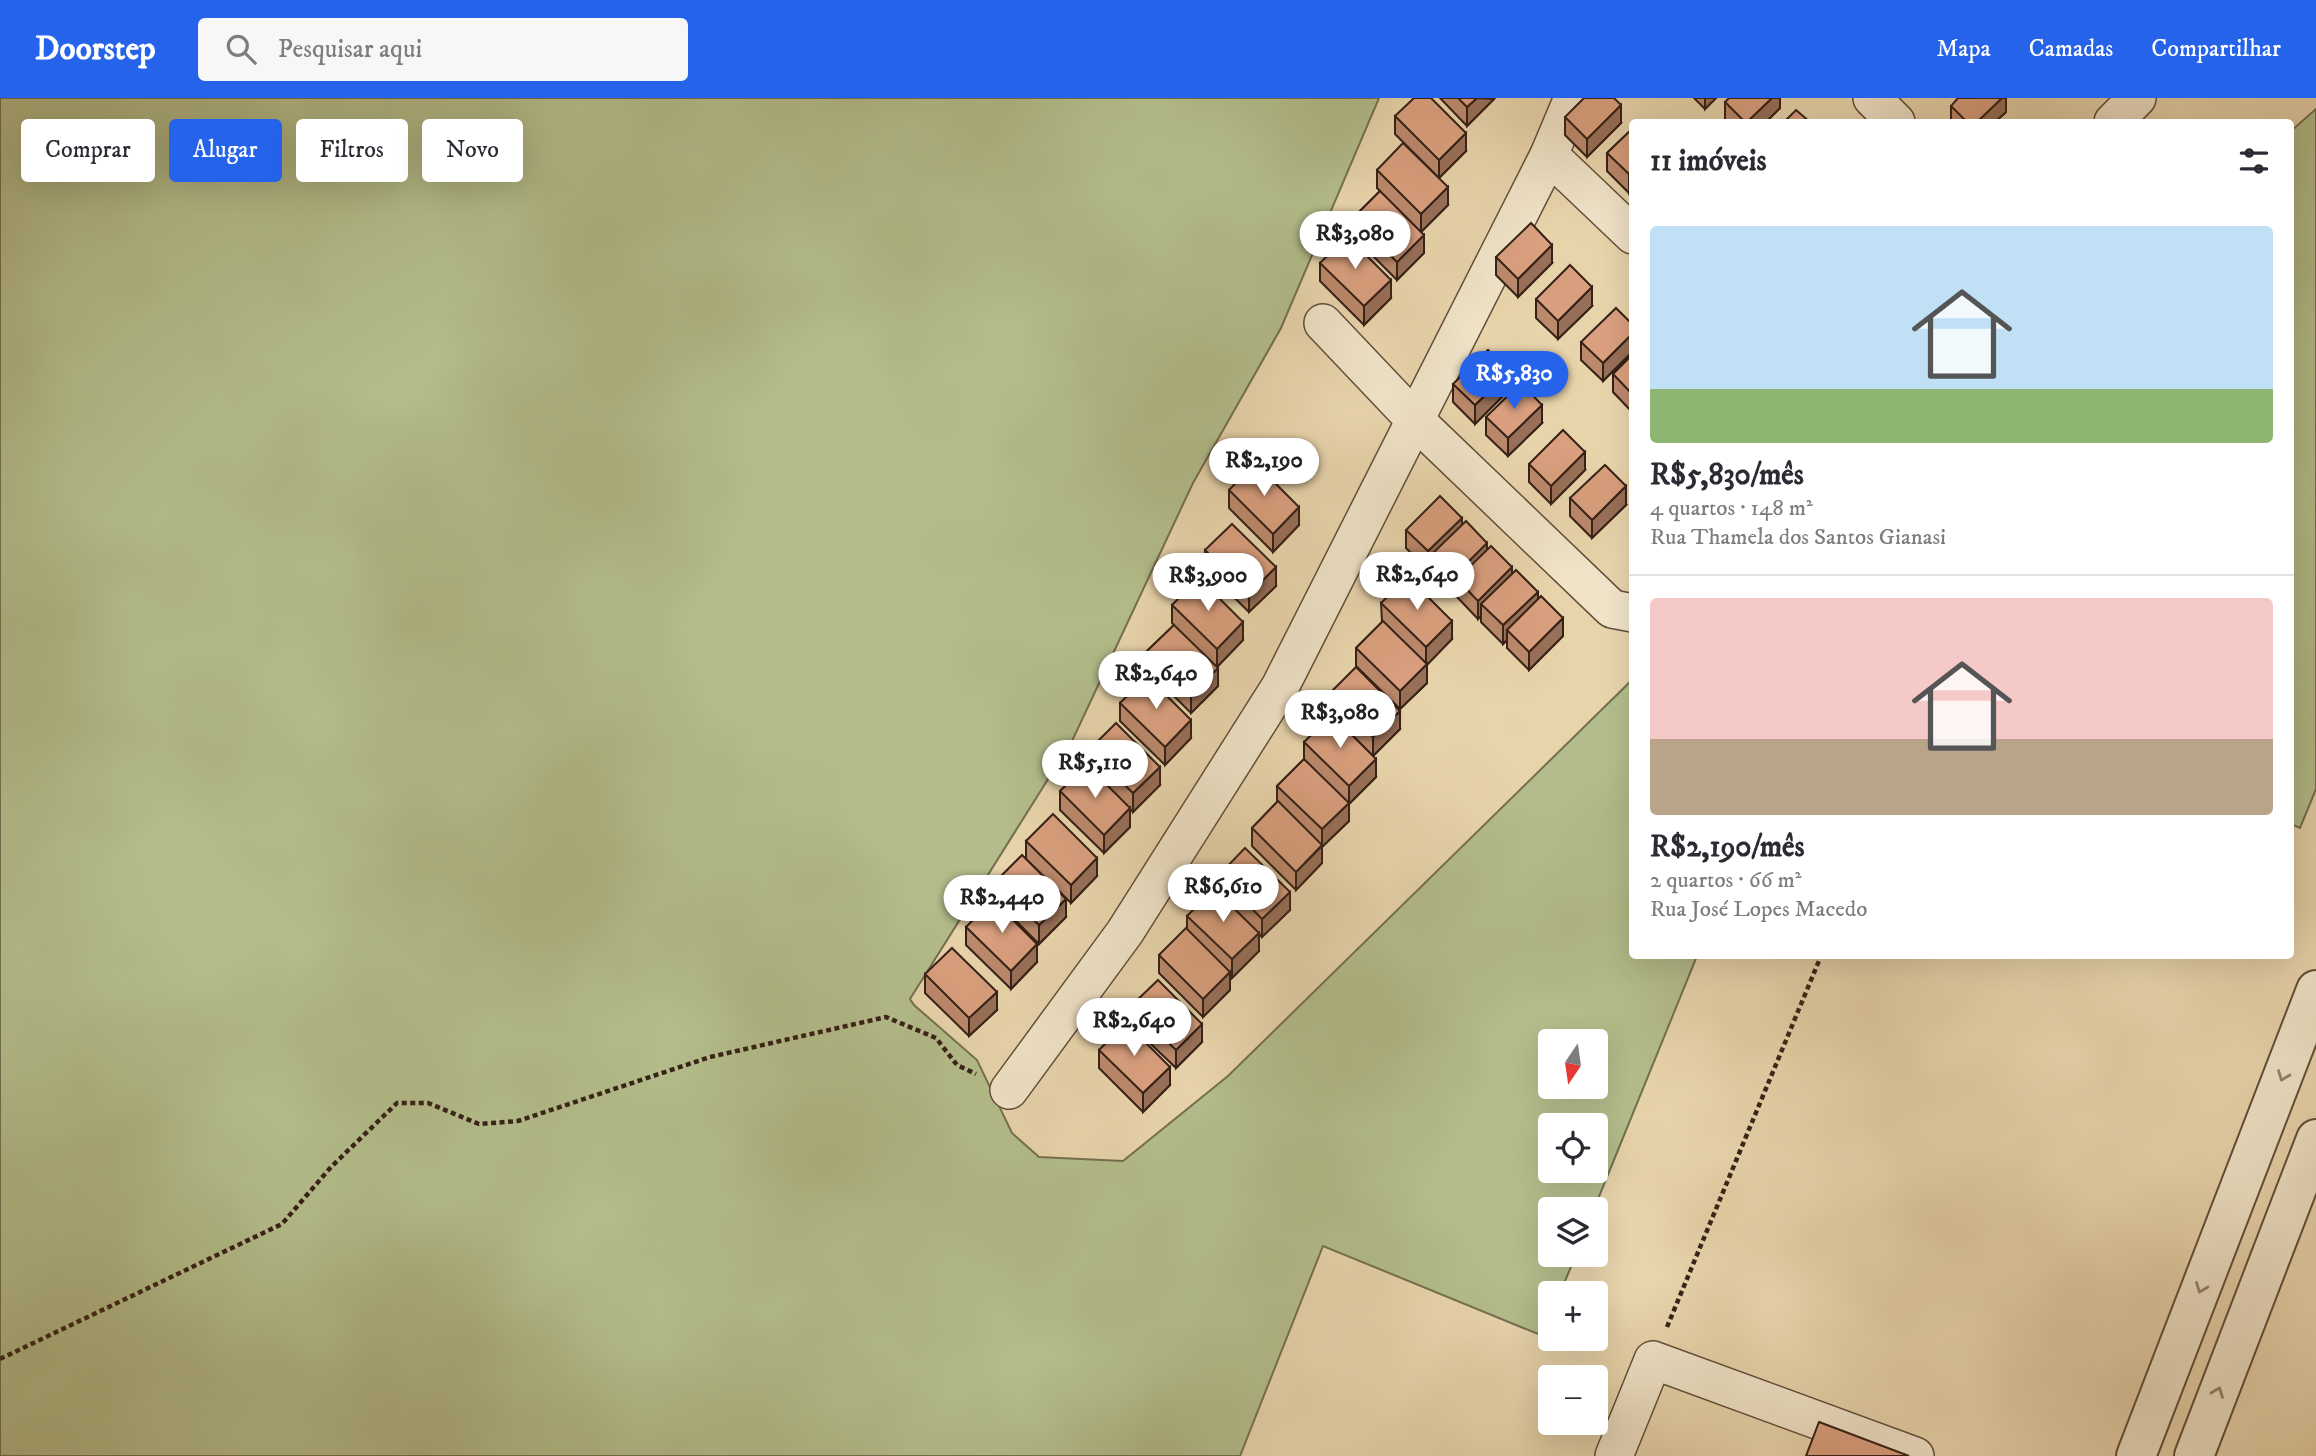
<!DOCTYPE html>
<html lang="pt">
<meta charset="utf-8">
<style>
body{margin:0;font-family:"IM FELL DW Pica",serif;background:#f7f7f7;color:#2b2b33;height:100vh;display:flex;flex-direction:column;font-size:26px;white-space:nowrap}
*{box-sizing:border-box;margin:0}
p{font-size:23px;color:#7c7c81}
.icon{flex:none;width:38px;height:38px;fill:none;stroke:currentColor;stroke-width:2;stroke-linecap:round;stroke-linejoin:round}
.map{position:relative;flex:1;overflow:hidden}
.drawer{position:absolute;left:1629px;top:21px;width:665px;height:840px;display:flex;flex-direction:column;background:#fff;border-radius:7px;box-shadow:0 7px 28px #0002}
.drawer>*{flex:none}
.guide{position:absolute;left:21px;top:21px;width:665px;height:63px;display:flex;gap:14px}
.needle{width:46px;rotate:193deg}
.buttons{position:absolute;left:1538px;top:931px;display:grid;gap:14px}
.buttons a{display:grid;place-items:center;width:70px;height:70px;border-radius:7px;background:#fff;box-shadow:0 7px 28px #0002;font-size:35px}
.price{position:absolute;translate:-50% -60px;padding:0 16px;border-radius:24px;background:#fff;color:#222;font-size:23px;line-height:46px;filter:drop-shadow(0 2px 4px #0008)}
.price::after{content:'';position:absolute;left:50%;top:42px;width:21px;height:16px;margin-left:-10px;background:inherit;clip-path:polygon(0 0,100% 0,50% 100%)}
.price.active{background:#2563eb;color:#fff}
ul{padding:0;list-style:none}
li{display:grid;align-content:center;gap:14px;height:371px;padding:0 21px}
li+li{border-top:2px solid #e1e1e2}
li span{display:grid;place-items:center;height:217px;border-radius:7px;color:#555}
li>.icon{margin-inline-start:auto}
span .icon{width:126px;height:126px;fill:#fffc;stroke-width:1}
li b{font-size:30px}
h2{display:flex;justify-content:space-between;align-items:center;height:84px;padding:0 21px;font-size:30px}
.tag{padding:0 24px;border-radius:7px;background:#fff;box-shadow:0 7px 28px #0002;font-size:24px;line-height:63px}
.tag.active{background:#2563eb;color:#fff}
header{display:flex;align-items:center;gap:42px;box-sizing:border-box;height:98px;padding:0 35px;background:#2563eb;color:#fff}
header strong{font-size:33px}
nav{display:flex;gap:38px;margin-inline-start:auto;font-size:24px}
.search{width:490px;height:63px;background:#f7f7f7;display:flex;align-items:center;gap:18px;box-sizing:border-box;padding:0 24px;border-radius:7px;color:#7c7c81;font-size:26px}
.map>svg:first-child{display:block}
.green{fill:#b3bd8b;stroke:#746f50;stroke-width:2;fill-rule:evenodd}
.lines{fill:none;stroke-linecap:round;stroke-linejoin:round}
.minor-casing{stroke:#624e3b;stroke-width:40}
.tertiary-casing{stroke:#624e3b;stroke-width:42}
.path{stroke:#362116;stroke-width:4.5;stroke-dasharray:5 3.5;stroke-linecap:butt}
.minor{stroke:#f0e3c8;stroke-width:37}
.tertiary{stroke:#f0e3c8;stroke-width:38}
.wall{fill:#bb896c;stroke:#362116;stroke-width:2}
.shaded-wall{fill:#986f58;stroke:#362116;stroke-width:2}
.building{fill:#d99f7e;stroke:#362116;stroke-width:2}
.oneway{stroke:#93826f}
</style>
<header>
<strong>Doorstep</strong>
<div class="search"><svg class="icon" aria-label="search" viewBox="0 0 24 24"><circle cx="10" cy="10" r="6"/><path d="M15 15l6 6"/></svg>Pesquisar aqui</div>
<nav><a>Mapa</a><a>Camadas</a><a>Compartilhar</a></nav>
</header>
<div class="map">
<svg width="2316" height="1358" viewBox="0 0 2316 1358">
<rect width="100%" height="100%" fill="#e8d4ab"/>
<filter id="stains"><feTurbulence type="fractalNoise" baseFrequency=".00286" numOctaves="4"/><feColorMatrix values="0 0 0 0 .2 0 0 0 0 .09 0 0 0 0 .02 0 0 0 .5 -.17"/></filter>
<radialGradient id="worn" r=".72"><stop offset=".6" stop-color="#630" stop-opacity="0"/><stop offset="1" stop-color="#630" stop-opacity=".3"/></radialGradient>
<!-- green -->
<g class="green">
<path d="M0,0H1379L1281,230L1193,385L1072,643L910,901L914,907L977,962L1012,1035L1039,1059L1123,1063L1228,978L1633,581V858H1697L1594,1111H1550V1157H1576L1560,1195H1550V1219L1543,1238L1323,1148L1240,1358H0ZM1550,943H1596V989H1550ZM1550,1027H1596V1073H1550Z"/>
<polygon points="2316,11 2316,691 2300,730 2291,726 2291,33"/>
</g>
<g class="lines">
<defs>
<g id="minor">
<polyline points="1872,0 1896,24"/>
<polyline points="2113,24 2137,0"/>
<polyline points="1549,57 1633,137"/>
<polyline points="1323,225 1415,322 1612,511 1633,515"/>
<polyline points="1009,992 1125,834 1280,589 1549,57 1573,0"/>
<polyline points="1614,1358 1653,1262 1915,1358"/>
</g>
<g id="tertiary">
<polyline points="2136,1358 2316,892"/>
<polyline points="2194,1358 2316,1041"/>
</g>
</defs>
<!-- minor casing -->
<use href="#minor" class="minor-casing"/>
<!-- tertiary casing -->
<use href="#tertiary" class="tertiary-casing"/>
<!-- path -->
<g class="path">
<polyline points="1667,1229 1821,858"/>
<polyline points="0,1261 282,1126 331,1069 397,1005 428,1005 479,1026 518,1023 710,959 886,919 936,940 957,967 976,976"/>
</g>
<!-- minor -->
<use href="#minor" class="minor"/>
<!-- tertiary -->
<use href="#tertiary" class="tertiary"/>
</g>
<!-- wall -->
<g class="wall">
<polygon points="1440,0 1494,0 1494,1 1467,28"/>
<polygon points="1694,0 1716,0 1705,11"/>
<polygon points="1780,0 1780,10 1766,24 1727,24 1725,22 1725,4"/>
<polygon points="2006,0 2006,14 1995,24 1951,24 1951,8"/>
<polygon points="1395,18 1466,53 1439,80 1395,36"/>
<polygon points="1565,19 1621,25 1587,59 1565,37"/>
<polygon points="1633,30 1633,91 1629,95 1607,73 1607,55"/>
<polygon points="1377,72 1448,107 1421,134 1424,155 1397,182 1353,138 1353,120 1380,93 1377,90"/>
<polygon points="1496,159 1552,165 1518,199 1496,177"/>
<polygon points="1320,165 1391,200 1364,227 1320,183"/>
<polygon points="1536,201 1592,208 1558,241 1536,220"/>
<polygon points="1633,227 1633,253 1603,283 1581,262 1581,244"/>
<polygon points="1633,256 1633,315 1613,294 1613,276"/>
<polygon points="1453,286 1509,292 1475,326 1453,304"/>
<polygon points="1486,319 1542,325 1508,358 1486,337"/>
<polygon points="1529,366 1585,372 1551,406 1529,384"/>
<polygon points="1229,392 1299,427 1273,454 1229,410"/>
<polygon points="1570,400 1626,407 1592,440 1570,418"/>
<polygon points="1462,427 1512,475 1538,502 1563,538 1529,572 1507,550 1507,542 1503,546 1481,524 1481,518 1478,521 1457,499 1457,493 1453,497 1431,475 1431,468 1428,472 1406,450 1406,432"/>
<polygon points="1205,452 1276,488 1249,514 1205,471"/>
<polygon points="1381,505 1452,541 1427,566 1427,585 1400,611 1356,568 1356,550 1382,524"/>
<polygon points="1172,507 1243,542 1217,569 1218,588 1191,615 1147,571 1147,553 1174,527 1172,525"/>
<polygon points="1329,596 1400,631 1373,658 1329,614"/>
<polygon points="1120,605 1191,640 1165,667 1120,623"/>
<polygon points="1304,644 1376,679 1349,706 1349,723 1322,749 1322,765 1296,792 1252,748 1252,730 1277,704 1277,688 1304,661"/>
<polygon points="1089,652 1160,687 1133,714 1130,711 1130,729 1104,755 1060,712 1060,693 1089,669"/>
<polygon points="1026,743 1097,778 1071,805 1026,761"/>
<polygon points="1219,777 1290,812 1262,839 1219,795"/>
<polygon points="995,784 1066,819 1039,846 995,802"/>
<polygon points="1187,818 1259,853 1232,880 1230,877 1230,892 1203,919 1159,875 1159,857 1187,832"/>
<polygon points="966,829 1037,864 1011,891 966,847"/>
<polygon points="925,876 997,912 969,938 925,895"/>
<polygon points="1131,908 1202,944 1176,970 1131,927"/>
<polygon points="1099,952 1170,987 1143,1014 1099,970"/>
</g>
<!-- shaded-wall -->
<g class="shaded-wall">
<polygon points="1477,0 1494,1 1467,28 1467,9"/>
<polygon points="1705,0 1716,0 1705,11"/>
<polygon points="1772,0 1780,0 1780,10 1766,24 1747,24"/>
<polygon points="2002,0 2006,0 2006,14 1995,24 1977,24"/>
<polygon points="1621,7 1621,25 1587,59 1587,41"/>
<polygon points="1466,35 1466,53 1439,80 1439,62"/>
<polygon points="1633,72 1633,91 1629,95 1629,76"/>
<polygon points="1448,89 1448,107 1421,134 1421,116"/>
<polygon points="1424,137 1424,155 1397,182 1397,164"/>
<polygon points="1552,147 1552,165 1518,199 1518,181"/>
<polygon points="1391,182 1391,200 1364,227 1364,208"/>
<polygon points="1592,189 1592,208 1558,241 1558,223"/>
<polygon points="1633,235 1633,253 1603,283 1603,265"/>
<polygon points="1509,274 1509,292 1475,326 1475,307"/>
<polygon points="1542,307 1542,325 1508,358 1508,340"/>
<polygon points="1585,354 1585,372 1551,406 1551,388"/>
<polygon points="1626,388 1626,407 1592,440 1592,422"/>
<polygon points="1299,409 1299,427 1273,454 1273,436"/>
<polygon points="1462,420 1462,438 1431,457 1431,468 1428,472 1428,453"/>
<polygon points="1487,445 1487,463 1457,481 1457,493 1453,497 1453,479"/>
<polygon points="1276,469 1276,488 1249,514 1249,496"/>
<polygon points="1512,469 1512,487 1481,506 1481,518 1478,521 1478,503"/>
<polygon points="1538,494 1538,512 1507,532 1507,542 1503,546 1503,527"/>
<polygon points="1563,520 1563,538 1529,572 1529,554"/>
<polygon points="1452,523 1452,541 1426,568 1426,549"/>
<polygon points="1243,524 1243,542 1217,569 1217,551"/>
<polygon points="1427,566 1427,585 1400,611 1400,593"/>
<polygon points="1218,570 1218,588 1191,615 1191,597"/>
<polygon points="1400,613 1400,631 1373,658 1373,639"/>
<polygon points="1191,622 1191,640 1165,667 1165,649"/>
<polygon points="1376,661 1376,679 1349,706 1349,688"/>
<polygon points="1160,669 1160,687 1133,714 1133,695"/>
<polygon points="1349,705 1349,723 1322,749 1322,765 1296,792 1296,774 1322,748 1322,731"/>
<polygon points="1130,710 1130,729 1104,755 1104,737"/>
<polygon points="1097,760 1097,778 1071,805 1071,787"/>
<polygon points="1290,794 1290,812 1262,839 1262,821"/>
<polygon points="1066,801 1066,819 1039,846 1039,827"/>
<polygon points="1259,835 1259,853 1232,880 1232,861"/>
<polygon points="1037,846 1037,864 1011,891 1011,873"/>
<polygon points="1230,874 1230,892 1203,919 1203,901"/>
<polygon points="997,894 997,912 969,938 969,920"/>
<polygon points="1202,926 1202,944 1176,970 1176,952"/>
<polygon points="1170,969 1170,987 1143,1014 1143,995"/>
</g>
<!-- building -->
<g class="building">
<polygon points="1414,0 1431,0 1466,35 1439,62 1395,18"/>
<polygon points="1458,0 1477,0 1467,9"/>
<polygon points="1584,0 1614,0 1621,7 1587,41 1565,19"/>
<polygon points="1729,0 1772,0 1747,24 1745,24 1725,4"/>
<polygon points="1958,0 2002,0 1977,24 1967,24 1951,8"/>
<polygon points="1796,12 1810,24 1784,24"/>
<polygon points="1633,30 1633,72 1629,76 1607,55"/>
<polygon points="1403,45 1448,89 1421,116 1377,72"/>
<polygon points="1380,93 1424,137 1397,164 1353,120"/>
<polygon points="1531,125 1552,147 1518,181 1496,159"/>
<polygon points="1347,138 1391,182 1364,208 1320,165"/>
<polygon points="1570,167 1592,189 1558,223 1536,201"/>
<polygon points="1616,210 1633,227 1633,235 1603,265 1581,244"/>
<polygon points="1488,252 1509,274 1475,307 1453,286"/>
<polygon points="1633,256 1633,297 1613,276"/>
<polygon points="1521,285 1542,307 1508,340 1486,319"/>
<polygon points="1563,332 1585,354 1551,388 1529,366"/>
<polygon points="1255,365 1299,409 1273,436 1229,392"/>
<polygon points="1605,367 1626,388 1592,422 1570,400"/>
<polygon points="1440,398 1462,420 1428,453 1406,432"/>
<polygon points="1466,423 1487,445 1453,479 1431,457"/>
<polygon points="1232,426 1276,469 1249,496 1205,452"/>
<polygon points="1491,448 1512,469 1478,503 1457,481"/>
<polygon points="1516,472 1538,494 1503,527 1481,506"/>
<polygon points="1408,479 1452,523 1426,549 1381,505"/>
<polygon points="1199,480 1243,524 1217,551 1172,507"/>
<polygon points="1541,498 1563,520 1529,554 1507,532"/>
<polygon points="1383,523 1427,566 1400,593 1356,550"/>
<polygon points="1174,527 1218,570 1191,597 1147,553"/>
<polygon points="1356,569 1400,613 1373,639 1329,596"/>
<polygon points="1147,578 1191,622 1165,649 1120,605"/>
<polygon points="1332,617 1376,661 1349,688 1304,644"/>
<polygon points="1116,625 1160,669 1133,695 1089,652"/>
<polygon points="1304,661 1349,705 1322,731 1277,688"/>
<polygon points="1087,667 1130,710 1104,737 1060,693"/>
<polygon points="1278,703 1322,747 1296,774 1252,730"/>
<polygon points="1053,716 1097,760 1071,787 1026,743"/>
<polygon points="1245,750 1290,794 1262,821 1219,777"/>
<polygon points="1022,757 1066,801 1039,827 995,784"/>
<polygon points="1214,791 1259,835 1232,861 1187,818"/>
<polygon points="993,802 1037,846 1011,873 966,829"/>
<polygon points="1186,830 1230,874 1203,901 1159,857"/>
<polygon points="952,850 997,894 969,920 925,876"/>
<polygon points="1158,882 1202,926 1176,952 1131,908"/>
<polygon points="1126,925 1170,969 1143,995 1099,952"/>
<polygon points="1819,1324 1909,1358 1806,1358"/>
</g>
<!-- one-way arrows -->
<defs><path id="oneway-chevron" d="M-2-3.5L2.5 0L-2 3.5" fill="none" stroke-width="1.6" stroke-linecap="round" stroke-linejoin="round" transform="scale(1.75)"/></defs>
<g class="oneway">
<use href="#oneway-chevron" transform="translate(2283 978) rotate(111)"/>
<use href="#oneway-chevron" transform="translate(2201 1190) rotate(111)"/>
<use href="#oneway-chevron" transform="translate(2218 1294) rotate(-69)"/>
</g>
<rect width="100%" height="100%" filter="url(#stains)"/>
<rect width="100%" height="100%" fill="url(#worn)"/>
</svg>
<div class="buttons">
<a><svg class="needle" viewBox="-14 -14 28 28"><path d="M0-13l5 13h-10z" fill="#e53935"/><path d="M0 13l5-13h-10z" fill="#7c7c81"/></svg></a>
<a><svg class="icon" aria-label="locate" viewBox="0 0 24 24"><circle cx="12" cy="12" r="6"/><path d="M12 2v4M12 18v4M2 12h4M18 12h4"/></svg></a>
<a><svg class="icon" aria-label="layers" viewBox="0 0 24 24"><path d="M12 4l9 5-9 5-9-5zM3 14l9 5 9-5"/></svg></a>
<a>+</a>
<a>−</a>
</div>
<b class="price" style="left:1355px;top:173px">R$3,080</b>
<b class="price active" style="left:1514px;top:313px">R$5,830</b>
<b class="price" style="left:1264px;top:400px">R$2,190</b>
<b class="price" style="left:1417px;top:514px">R$2,640</b>
<b class="price" style="left:1208px;top:515px">R$3,900</b>
<b class="price" style="left:1156px;top:613px">R$2,640</b>
<b class="price" style="left:1340px;top:652px">R$3,080</b>
<b class="price" style="left:1095px;top:702px">R$5,110</b>
<b class="price" style="left:1223px;top:826px">R$6,610</b>
<b class="price" style="left:1002px;top:837px">R$2,440</b>
<b class="price" style="left:1134px;top:960px">R$2,640</b>
<div class="guide">
<a class="tag">Comprar</a>
<a class="tag active">Alugar</a>
<a class="tag">Filtros</a>
<a class="tag">Novo</a>
</div>
<section class="drawer">
<h2>11 imóveis<svg class="icon" aria-label="filters" viewBox="0 0 24 24"><path d="M4 7h16M4 17h16"/><circle cx="9" cy="7" r="2"/><circle cx="15" cy="17" r="2"/></svg></h2>
<ul>
<li><span style="background:linear-gradient(#bfe0f5 75%,#8fb573 0)"><svg class="icon" aria-label="home" viewBox="0 0 24 24"><path d="M3 11l9-7 9 7M6 9v11h12V9"/></svg></span><div><b>R$5,830/mês</b><p>4 quartos · 148 m²</p><p>Rua Thamela dos Santos Gianasi</p></div></li>
<li><span style="background:linear-gradient(#f6c9c9 65%,#b9a48a 0)"><svg class="icon" aria-label="home" viewBox="0 0 24 24"><path d="M3 11l9-7 9 7M6 9v11h12V9"/></svg></span><div><b>R$2,190/mês</b><p>2 quartos · 66 m²</p><p>Rua José Lopes Macedo</p></div></li>
</ul>
</section>
</div>
